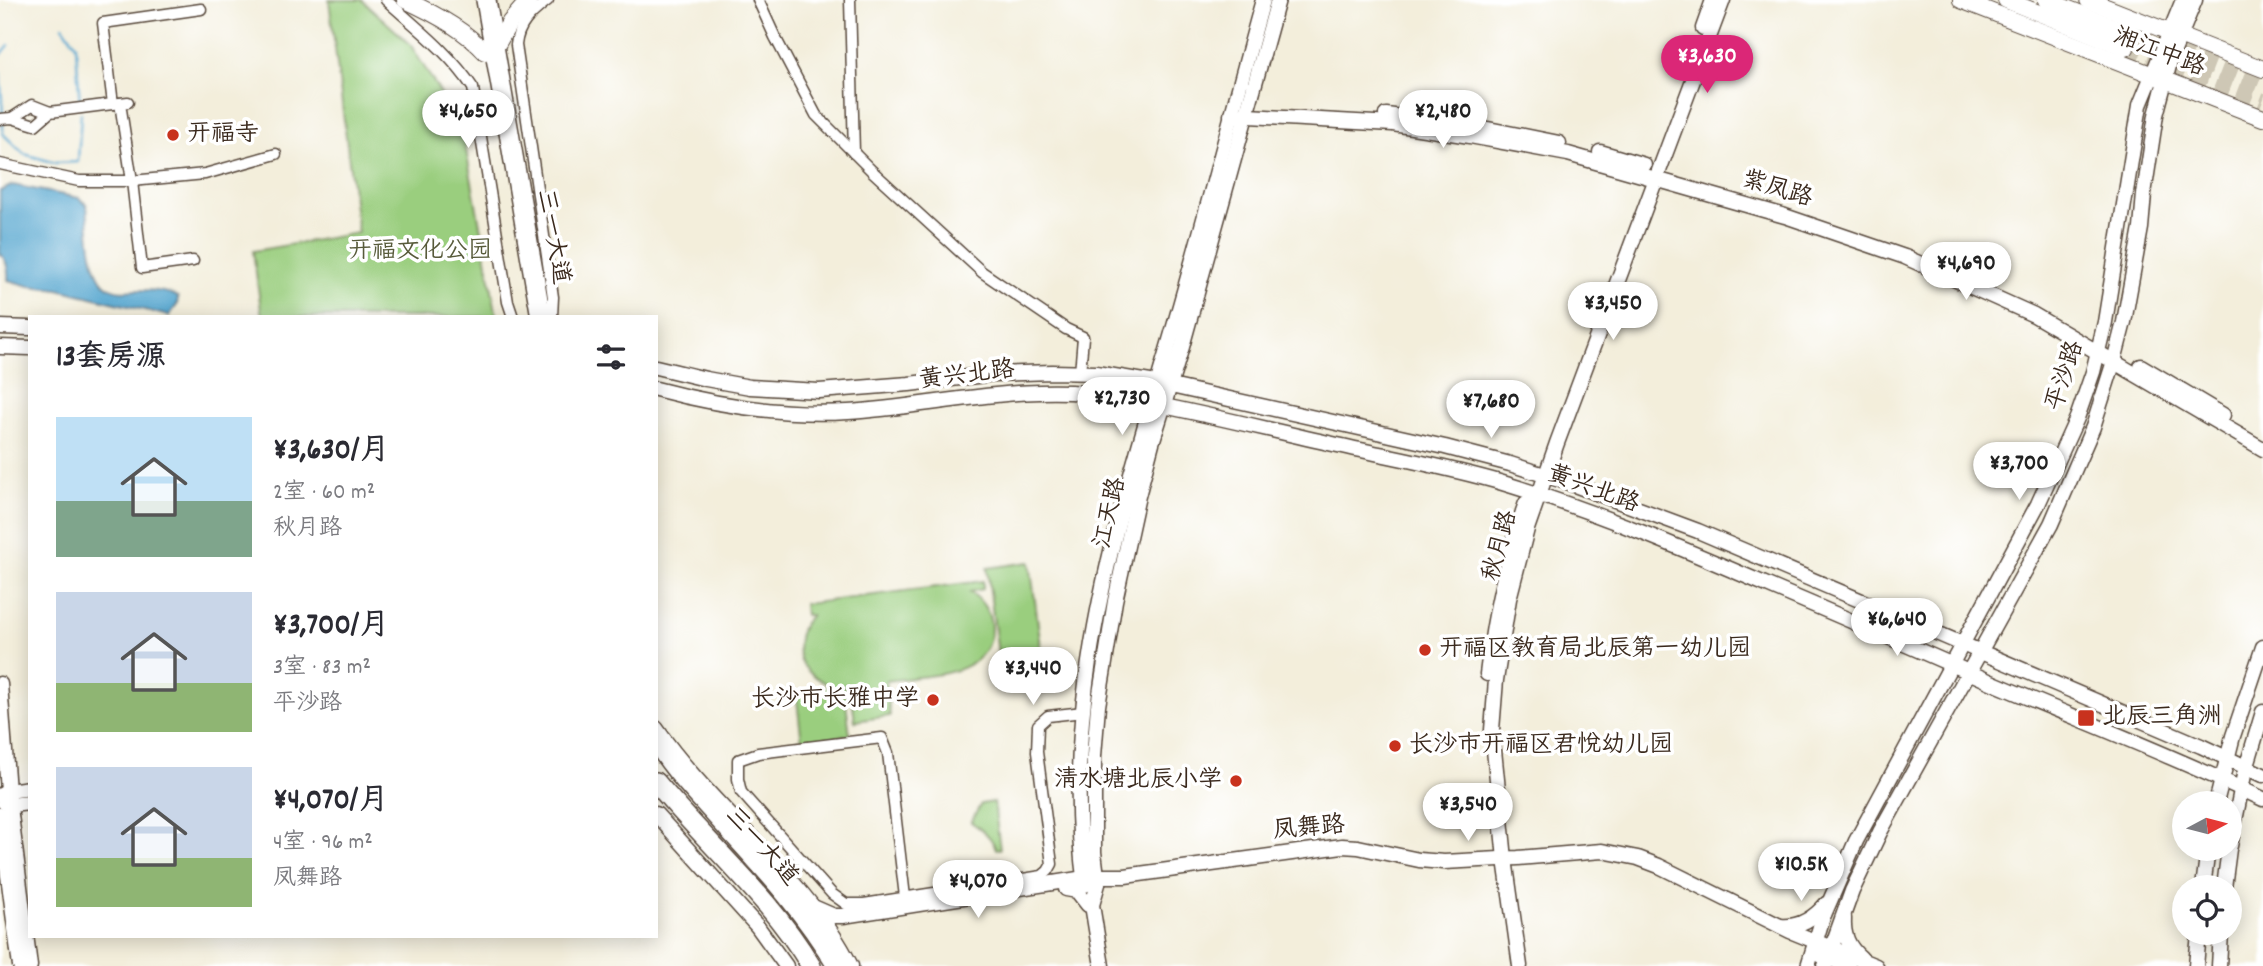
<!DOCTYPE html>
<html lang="zh">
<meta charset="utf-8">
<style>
body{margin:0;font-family:Dekko,"LXGW WenKai TC",sans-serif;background:#f2f2f3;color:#2b2b33;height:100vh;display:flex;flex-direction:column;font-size:26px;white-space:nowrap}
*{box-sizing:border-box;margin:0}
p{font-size:23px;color:#7c7c81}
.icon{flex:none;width:38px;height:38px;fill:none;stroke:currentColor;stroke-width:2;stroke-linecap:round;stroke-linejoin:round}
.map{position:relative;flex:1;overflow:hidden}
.drawer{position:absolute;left:28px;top:315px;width:630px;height:623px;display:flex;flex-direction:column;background:#fff;border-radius:0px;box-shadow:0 4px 18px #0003}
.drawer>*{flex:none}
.needle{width:46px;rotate:83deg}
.tools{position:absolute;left:2172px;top:791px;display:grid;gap:14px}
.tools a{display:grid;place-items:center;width:70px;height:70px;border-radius:50%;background:#fff;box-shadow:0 4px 18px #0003;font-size:35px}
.price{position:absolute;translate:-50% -60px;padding:0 16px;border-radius:24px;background:#fff;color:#222;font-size:23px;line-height:46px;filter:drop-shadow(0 2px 4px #0008)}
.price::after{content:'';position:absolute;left:50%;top:42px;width:21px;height:16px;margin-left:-10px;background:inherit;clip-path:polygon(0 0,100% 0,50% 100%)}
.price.active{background:#db2777;color:#fff}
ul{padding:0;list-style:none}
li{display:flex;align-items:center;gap:21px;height:175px;padding:0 28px}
li span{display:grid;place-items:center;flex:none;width:196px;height:140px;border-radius:0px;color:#555}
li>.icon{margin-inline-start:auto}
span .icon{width:84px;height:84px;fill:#fffc;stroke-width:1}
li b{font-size:30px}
h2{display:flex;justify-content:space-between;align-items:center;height:84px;padding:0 28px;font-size:30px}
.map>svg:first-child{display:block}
.green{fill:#9ace7e;stroke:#6a7c4e;stroke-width:2}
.water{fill:#54a6cf;stroke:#486876;stroke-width:2}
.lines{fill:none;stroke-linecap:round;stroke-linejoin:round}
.stream{stroke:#54a6cf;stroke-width:2.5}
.primary-tunnel{stroke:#cec7b5;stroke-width:16;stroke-dasharray:16 8;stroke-linecap:butt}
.street-casing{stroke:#57473a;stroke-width:13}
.secondary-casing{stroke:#57473a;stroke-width:17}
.primary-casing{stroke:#57473a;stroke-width:18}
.highway-casing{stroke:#57473a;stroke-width:22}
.street{stroke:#fff;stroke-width:10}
.secondary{stroke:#fff;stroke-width:14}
.primary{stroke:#fff;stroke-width:16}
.highway{stroke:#fff;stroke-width:19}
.poi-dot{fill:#c8321e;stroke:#fff;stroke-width:2.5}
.labels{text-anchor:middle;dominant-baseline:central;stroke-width:7;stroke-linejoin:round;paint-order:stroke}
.street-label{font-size:24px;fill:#3b2a1e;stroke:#fff}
.poi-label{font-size:24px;fill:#3b2a1e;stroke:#fff;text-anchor:start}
.park-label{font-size:24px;fill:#585b3b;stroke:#fff}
</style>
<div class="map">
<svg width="2263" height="966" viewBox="0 0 2263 966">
<rect width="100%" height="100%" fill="#fff"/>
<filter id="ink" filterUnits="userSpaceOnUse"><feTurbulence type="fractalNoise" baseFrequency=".0143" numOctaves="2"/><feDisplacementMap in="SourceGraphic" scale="14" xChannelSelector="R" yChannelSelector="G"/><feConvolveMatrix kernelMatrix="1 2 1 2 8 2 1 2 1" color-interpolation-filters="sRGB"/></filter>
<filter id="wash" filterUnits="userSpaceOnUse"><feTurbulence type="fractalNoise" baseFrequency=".00686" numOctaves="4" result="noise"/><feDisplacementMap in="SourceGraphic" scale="28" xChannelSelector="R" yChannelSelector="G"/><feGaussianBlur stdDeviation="1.57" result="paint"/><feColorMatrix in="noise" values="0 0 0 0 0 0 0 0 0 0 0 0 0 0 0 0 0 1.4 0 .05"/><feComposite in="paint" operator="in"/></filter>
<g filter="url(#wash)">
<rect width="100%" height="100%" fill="#f3eedb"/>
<!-- green -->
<g class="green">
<polygon points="329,0 362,0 410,44 462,128 497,317 262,317 253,251 358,233"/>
<polygon points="1030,562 1043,663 1000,670 987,568"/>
<path d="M983,581V589L970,592C982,600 991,613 991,628C991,679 922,675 886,681L890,716L855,721L850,685H844L850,735L802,742L796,692L832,687C824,682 815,678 808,671C793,656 796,630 811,615H805L804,604Z"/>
<path d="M994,802L1000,849H996C992,837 981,829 971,822L981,804Z"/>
</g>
<!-- water -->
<path class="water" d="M13,185L79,198L87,205C89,226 89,276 109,287C117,292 127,291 136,290C151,290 165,290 178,297L177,305L169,316L58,289L29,286L8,280C9,269 7,261 0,253V191Z"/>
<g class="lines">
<!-- stream -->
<g class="stream">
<polyline points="63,26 76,45 80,106"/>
<polyline points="0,56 9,45"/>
<polyline points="0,72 3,114"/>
<polyline points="3,120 3,134 24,154 56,163 78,162 81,113"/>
</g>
</g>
</g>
<g filter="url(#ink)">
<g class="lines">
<!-- primary-tunnel -->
<g class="primary-tunnel">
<polyline points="2132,34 2263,85"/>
<polyline points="2126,48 2263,101"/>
</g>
<defs>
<g id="street">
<path d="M386,0C416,27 451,54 473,88L508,302L513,317"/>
<path d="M548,0C532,13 518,23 516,45L553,297L552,317"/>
<polyline points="758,0 775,37 816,115 872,171 982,272 1066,329 1083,337 1080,373"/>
<polyline points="850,0 854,153"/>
<polyline points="120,103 132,181 142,268 193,261"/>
<polyline points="113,104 103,23 201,9"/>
<polyline points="12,118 32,105 50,112 128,102"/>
<polyline points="0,119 12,118 35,125 50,112"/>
<polyline points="0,164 79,181 132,181 205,174 276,154"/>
<polyline points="905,897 888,753 882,738 758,753 738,760 738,779 741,792 832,894 846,904 864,904 1042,876 1048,871 1052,864 1037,752 1038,725 1048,716 1083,712"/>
</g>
<g id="secondary">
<polyline points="1703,28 1713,0"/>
<polyline points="1231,115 1393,124 1470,136 1568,154 1785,216 1905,257 2034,315 2263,449"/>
<polyline points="1386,115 1473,126 1559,143"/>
<polyline points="1600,152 1644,165"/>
<polyline points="0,327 30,328"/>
<polyline points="0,347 30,348"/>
<polyline points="2141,366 2223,415"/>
<polyline points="656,367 706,379 750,387 819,391 909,384 993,374 1052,372 1096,373 1162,384 1445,447 1510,464 1569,483 1698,531 2201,746 2263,775"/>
<path d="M656,389C720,406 783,416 848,412C938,406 1028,381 1118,397C1190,410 1261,428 1333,444C1391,457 1449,467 1506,484C1598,512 1686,550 1774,588C1847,619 1919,650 1991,682C2082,721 2174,756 2263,799"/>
<path d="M1487,674C1494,616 1506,558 1526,503"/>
<polyline points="0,684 8,791 30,966"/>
<path d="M656,728C713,811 806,876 851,966"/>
<polyline points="1,795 8,791 30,788"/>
<polyline points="4,802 10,805 30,803"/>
<polyline points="2216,803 2233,736 2263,647"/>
<polyline points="656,814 757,926 786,966"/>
<polyline points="0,815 20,966"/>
<polyline points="2230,846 2244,775 2263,712"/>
<path d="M1085,885C1059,702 1117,520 1168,347C1202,232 1231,115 1263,0"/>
<polyline points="2203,887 2208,849"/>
<polyline points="2224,887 2229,849"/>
<polyline points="1066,889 1077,891 1088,905"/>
<polyline points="811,906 834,916 843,916 1097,876 1125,876 1342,846 1358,847 1419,860 1444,862 1518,858 1602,851 1638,858 1659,866 1790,931 1876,966"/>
<path d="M1844,918C1843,935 1848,947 1861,958"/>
<path d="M1780,926C1798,928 1814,918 1826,904"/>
<polyline points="1820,955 1848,966"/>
<polyline points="1102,966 1092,905 1098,884 1094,852 1094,756 1098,706 1115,601 1138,496 1152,443 1182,347 1278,0"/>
<polyline points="1520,966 1505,859 1492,730 1496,680 1509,599 1527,529 1557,443 1723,0"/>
<polyline points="1808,966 1823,917 1856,841 2038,504 2077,418 2093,372 2105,322 2140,105 2183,0"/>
<polyline points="1825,966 1852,891 1880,832 2051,524 2093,427 2114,361 2124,322 2141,228 2144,194 2156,115 2171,58 2195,0"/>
<polyline points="2196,966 2199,933"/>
<polyline points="2219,966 2221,933"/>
</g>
<g id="primary">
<path d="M405,0C434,13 464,29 485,52"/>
<polyline points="1961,0 2263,118"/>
<polyline points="2006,0 2126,48"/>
<polyline points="2046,0 2132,34"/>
<polyline points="2088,0 2263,69"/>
<polyline points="494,50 510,22 529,0"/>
</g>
<g id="highway">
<polyline points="486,0 541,317"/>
<path d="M656,741C673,770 698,795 720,820C764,868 804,910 837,966"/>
<path d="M656,782C707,844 770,897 811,966"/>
</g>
</defs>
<!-- street casing -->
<use href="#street" class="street-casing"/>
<!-- secondary casing -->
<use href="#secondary" class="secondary-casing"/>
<!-- primary casing -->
<use href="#primary" class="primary-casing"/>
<!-- highway casing -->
<use href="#highway" class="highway-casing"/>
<!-- street -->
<use href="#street" class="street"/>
<!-- secondary -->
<use href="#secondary" class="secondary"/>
<!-- primary -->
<use href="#primary" class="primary"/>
<!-- highway -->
<use href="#highway" class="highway"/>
</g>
</g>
<!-- markers -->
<g class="poi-dot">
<circle cx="173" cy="135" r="7"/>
<circle cx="1425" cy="650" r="7"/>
<circle cx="933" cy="700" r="7"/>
<rect x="2077" y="709" width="18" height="18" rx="3.5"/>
<circle cx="1395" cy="746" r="7"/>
<circle cx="1236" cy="781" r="7"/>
</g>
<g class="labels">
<!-- street labels -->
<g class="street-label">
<text transform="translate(2159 53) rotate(21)">湘江中路</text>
<text transform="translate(1777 190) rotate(17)">紫凤路</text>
<text transform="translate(552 237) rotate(80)">三一大道</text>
<text transform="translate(967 376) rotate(-7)">黄兴北路</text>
<text transform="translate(2066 376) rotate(-72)">平沙路</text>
<text transform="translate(1593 490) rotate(20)">黄兴北路</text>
<text transform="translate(1111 513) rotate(-77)">江天路</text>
<text transform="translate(1501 546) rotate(-75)">秋月路</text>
<text transform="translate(1309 829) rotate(-5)">凤舞路</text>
<text transform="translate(761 847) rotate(48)">三一大道</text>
</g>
<!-- poi labels -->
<g class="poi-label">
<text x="187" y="135">开福寺</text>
<text x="1439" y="650">开福区教育局北辰第一幼儿园</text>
<text x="919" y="700" text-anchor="end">长沙市长雅中学</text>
<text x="2102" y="718">北辰三角洲</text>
<text x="1409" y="746">长沙市开福区君悦幼儿园</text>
<text x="1222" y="781" text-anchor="end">清水塘北辰小学</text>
</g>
<!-- park labels -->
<g class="park-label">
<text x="420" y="252">开福文化公园</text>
</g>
</g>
</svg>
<div class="tools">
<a><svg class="needle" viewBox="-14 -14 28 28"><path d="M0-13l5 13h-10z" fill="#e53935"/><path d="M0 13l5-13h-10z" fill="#7c7c81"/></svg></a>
<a><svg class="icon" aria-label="locate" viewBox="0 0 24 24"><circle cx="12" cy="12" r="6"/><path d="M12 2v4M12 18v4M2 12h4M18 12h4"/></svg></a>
</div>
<b class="price active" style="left:1707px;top:95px">¥3,630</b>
<b class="price" style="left:468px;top:150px">¥4,650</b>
<b class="price" style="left:1443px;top:150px">¥2,480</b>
<b class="price" style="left:1966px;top:302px">¥4,690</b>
<b class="price" style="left:1613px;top:342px">¥3,450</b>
<b class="price" style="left:1122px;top:437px">¥2,730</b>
<b class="price" style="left:1491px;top:440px">¥7,680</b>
<b class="price" style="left:2019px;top:502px">¥3,700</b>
<b class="price" style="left:1897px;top:658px">¥6,640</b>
<b class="price" style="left:1033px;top:707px">¥3,440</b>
<b class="price" style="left:1468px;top:843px">¥3,540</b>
<b class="price" style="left:1801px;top:903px">¥10.5K</b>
<b class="price" style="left:978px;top:920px">¥4,070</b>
<section class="drawer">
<h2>13套房源<svg class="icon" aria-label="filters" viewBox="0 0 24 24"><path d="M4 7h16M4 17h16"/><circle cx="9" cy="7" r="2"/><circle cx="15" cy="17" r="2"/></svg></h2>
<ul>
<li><span style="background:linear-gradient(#bfe0f5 60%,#7fa58c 0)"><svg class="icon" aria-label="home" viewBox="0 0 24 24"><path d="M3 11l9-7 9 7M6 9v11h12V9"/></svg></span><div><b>¥3,630/月</b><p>2室 · 60 m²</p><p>秋月路</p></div></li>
<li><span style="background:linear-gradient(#c9d6e8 65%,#8fb573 0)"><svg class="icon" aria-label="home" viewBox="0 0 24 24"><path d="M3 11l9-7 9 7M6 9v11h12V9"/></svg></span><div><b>¥3,700/月</b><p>3室 · 83 m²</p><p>平沙路</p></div></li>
<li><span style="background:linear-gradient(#c9d6e8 65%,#8fb573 0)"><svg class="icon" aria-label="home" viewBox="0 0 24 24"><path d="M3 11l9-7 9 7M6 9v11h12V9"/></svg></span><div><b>¥4,070/月</b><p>4室 · 96 m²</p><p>凤舞路</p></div></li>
</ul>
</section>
</div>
